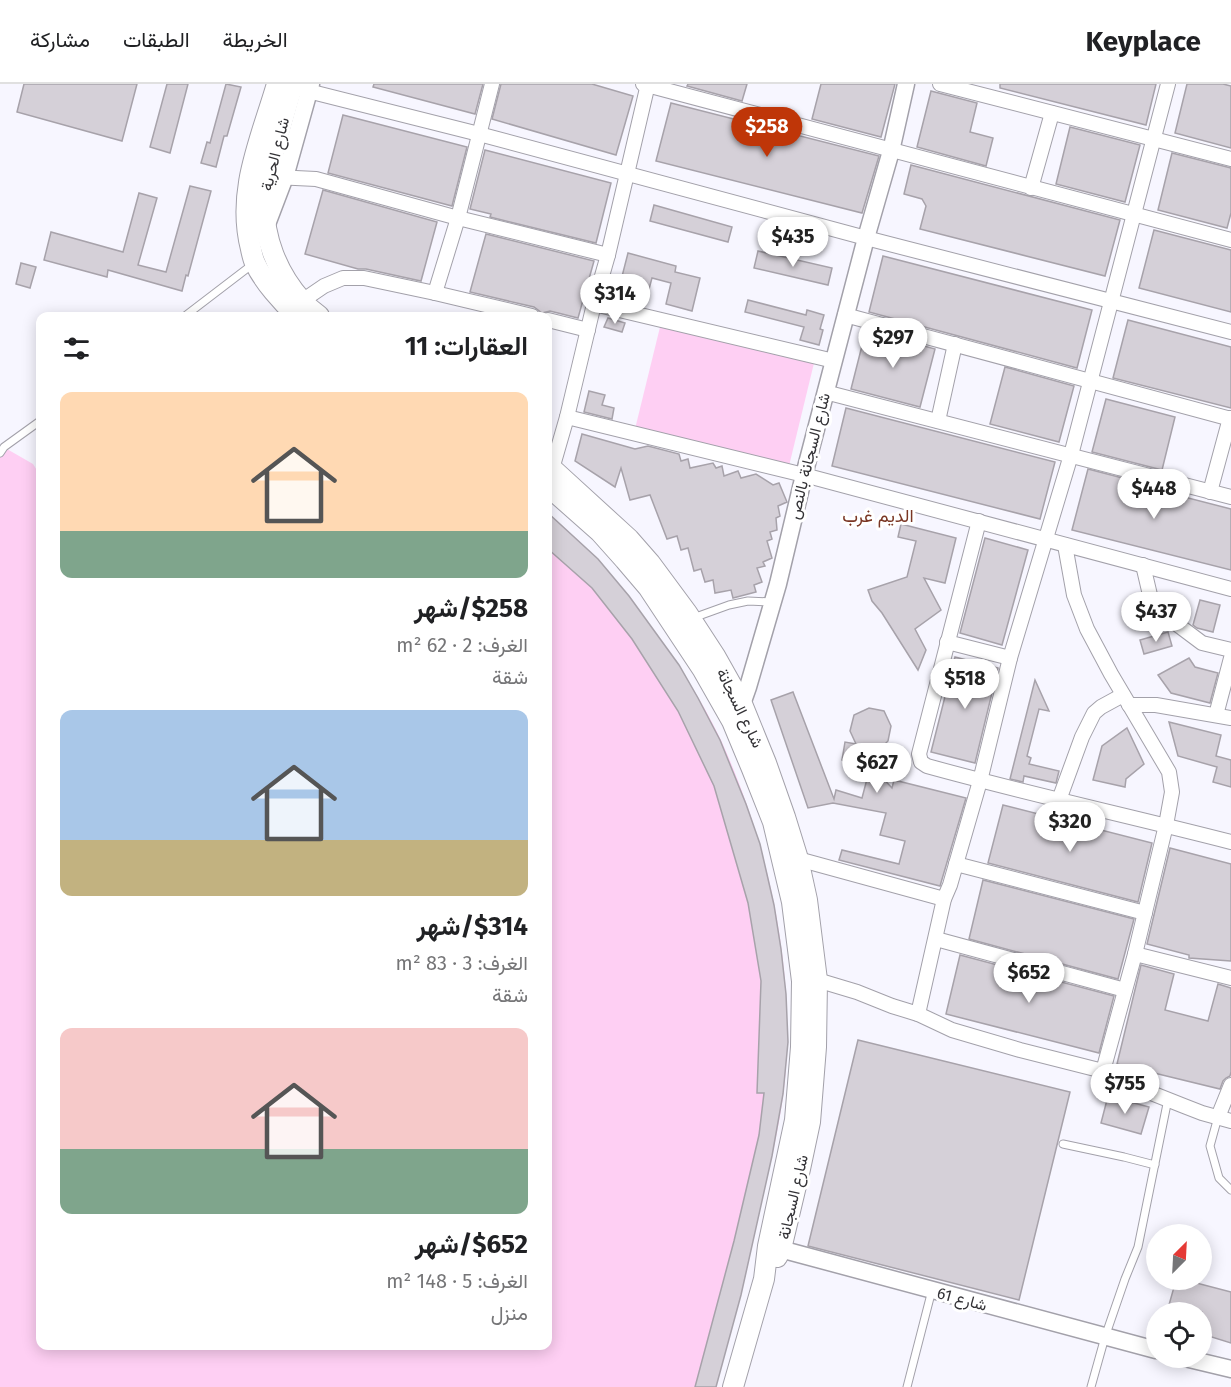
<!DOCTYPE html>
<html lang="ar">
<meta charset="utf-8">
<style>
body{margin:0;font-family:"Fira Sans",Vazirmatn,sans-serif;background:#f6f6f6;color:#202124;direction:rtl;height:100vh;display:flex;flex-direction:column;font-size:22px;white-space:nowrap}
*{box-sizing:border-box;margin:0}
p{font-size:20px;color:#757577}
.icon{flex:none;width:33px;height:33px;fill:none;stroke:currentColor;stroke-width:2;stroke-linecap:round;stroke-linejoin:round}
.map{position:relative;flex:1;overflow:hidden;direction:ltr}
.side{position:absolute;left:36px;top:228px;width:516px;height:1038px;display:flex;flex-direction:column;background:#fff;border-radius:12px;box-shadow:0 3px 15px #0003;direction:rtl}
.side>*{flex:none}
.needle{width:39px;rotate:24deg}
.controls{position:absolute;left:1146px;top:1140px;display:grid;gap:12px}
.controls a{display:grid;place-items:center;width:66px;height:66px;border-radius:50%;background:#fff;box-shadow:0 3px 15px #0003;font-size:30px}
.price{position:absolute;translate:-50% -51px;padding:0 14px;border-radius:21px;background:#fff;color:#222;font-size:20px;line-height:39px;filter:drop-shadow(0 2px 3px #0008)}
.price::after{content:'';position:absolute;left:50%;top:36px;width:18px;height:14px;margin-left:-9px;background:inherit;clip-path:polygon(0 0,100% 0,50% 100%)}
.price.current{background:#bf3608;color:#fff}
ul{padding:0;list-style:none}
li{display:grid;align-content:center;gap:12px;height:318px;padding:0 24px}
li span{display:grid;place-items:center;height:186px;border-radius:12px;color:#555}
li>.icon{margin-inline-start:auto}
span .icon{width:108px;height:108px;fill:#fffc;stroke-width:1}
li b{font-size:26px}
h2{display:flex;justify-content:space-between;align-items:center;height:72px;padding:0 24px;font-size:26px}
header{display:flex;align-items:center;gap:36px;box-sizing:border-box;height:84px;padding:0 30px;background:#fff;border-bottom:2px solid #e0e0e0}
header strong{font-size:28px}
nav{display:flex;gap:33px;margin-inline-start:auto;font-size:21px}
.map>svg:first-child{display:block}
.green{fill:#fecff3}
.building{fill:#d5d0d8;stroke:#a7a2aa;stroke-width:1.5}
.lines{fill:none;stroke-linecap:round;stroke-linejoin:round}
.service-casing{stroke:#a3a1aa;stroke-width:9}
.minor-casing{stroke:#a3a1aa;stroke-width:16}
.tertiary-casing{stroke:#a3a1aa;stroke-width:19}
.secondary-casing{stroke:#a3a1aa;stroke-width:22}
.service{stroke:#fff;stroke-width:7}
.minor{stroke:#fff;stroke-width:14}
.tertiary{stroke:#fff;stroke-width:16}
.secondary{stroke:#fff;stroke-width:20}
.labels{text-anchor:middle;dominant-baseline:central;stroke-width:6;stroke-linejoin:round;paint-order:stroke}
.street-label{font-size:16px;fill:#333236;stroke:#fff}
.neighbourhood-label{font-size:18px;fill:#7a3624;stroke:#fff}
</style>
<header>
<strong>Keyplace</strong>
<nav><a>الخريطة</a><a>الطبقات</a><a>مشاركة</a></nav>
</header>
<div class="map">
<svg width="1231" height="1303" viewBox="0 0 1231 1303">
<rect width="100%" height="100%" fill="#f7f6ff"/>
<!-- green -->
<g class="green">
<polygon points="661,239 815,275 789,382 635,345"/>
<path d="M0,361L33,380L40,391V1262H548V430C587,461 619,498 648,538C675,575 701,614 721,656C763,749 789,855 787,957C787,1011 774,1065 762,1117C748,1180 732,1241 716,1303H0Z"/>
</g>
<!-- building -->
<g class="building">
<polygon points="24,0 137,0 122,57 17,28"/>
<polygon points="167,0 188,0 170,69 150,63"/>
<polygon points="226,0 241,3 227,52 224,52 216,83 201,79 207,58 210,59"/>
<polygon points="374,0 483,0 475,30 373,3"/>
<polygon points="501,0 592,0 633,12 616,71 492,35"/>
<polygon points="688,0 747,0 742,17 687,2"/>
<polygon points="821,0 895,0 881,53 812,35"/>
<polygon points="1000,0 1156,0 1146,41 1000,4"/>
<polygon points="1187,0 1223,0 1231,2 1231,64 1175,49"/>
<polygon points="931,7 977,19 970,48 993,54 986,82 917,63"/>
<polygon points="671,19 879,72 862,129 656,77"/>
<polygon points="343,31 467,63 452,122 328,89"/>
<polygon points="1070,43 1140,61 1125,118 1056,100"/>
<polygon points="485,66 611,99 596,159 490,133 491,130 470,125"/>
<polygon points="1172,69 1231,84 1231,129 1227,144 1158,126"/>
<polygon points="911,81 1120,136 1105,192 920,145 926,122 922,115 904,110"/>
<polygon points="190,102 211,107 188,192 186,191 182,207 108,186 107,193 44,176 51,148 123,168 139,109 157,114 138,181 166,188"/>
<polygon points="323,106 437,138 421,197 366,185 358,185 305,170"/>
<polygon points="654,121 732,143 728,158 650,137"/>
<polygon points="1154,146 1231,166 1231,228 1139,204"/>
<polygon points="486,150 594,177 578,234 550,227 542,229 534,223 470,208"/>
<polygon points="758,167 832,184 828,201 754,184"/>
<polygon points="628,169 676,182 675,188 700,194 692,227 666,220 671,199 652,194 646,216 618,208"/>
<polygon points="883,172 1092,226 1077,284 869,228"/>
<polygon points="21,179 36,183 30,204 16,200"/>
<polygon points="748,216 806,231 807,226 824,231 820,245 823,246 819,261 800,256 804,243 745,228"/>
<polygon points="608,234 625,239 622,248 604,243"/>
<polygon points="1128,236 1231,263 1231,324 1113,294"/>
<polygon points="866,246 935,265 920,323 851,305"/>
<polygon points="1005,283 1074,302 1059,358 990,340"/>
<polygon points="589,307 605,311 602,321 614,324 612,335 584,328"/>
<polygon points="1106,315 1175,333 1162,386 1092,368"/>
<polygon points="846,324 1055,378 1040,435 832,382"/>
<polygon points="582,350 635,365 648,362 679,370 681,377 688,375 690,384 713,379 716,384 722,382 724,392 738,387 741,394 756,390 773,401 779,399 787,418 778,422 780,432 776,434 777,446 770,448 772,455 767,457 772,474 763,478 765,482 757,484 762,498 754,501 756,508 733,514 731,506 715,509 713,496 705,498 701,485 694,487 688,464 681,466 677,452 667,455 650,411 630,416 621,384 615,403 575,377"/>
<polygon points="1088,385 1157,403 1157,406 1231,425 1231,486 1072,446"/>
<polygon points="548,429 598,475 629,512 679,581 698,614 720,656 746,720 760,760 774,821 781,865 786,910 788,958 783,1010 772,1072 741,1211 716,1303 695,1303 734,1157 759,1051 764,1009 757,1009 761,897 748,819 714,702 678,627 632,555 592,504 548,465"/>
<polygon points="901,440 956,454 945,499 924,494 941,526 915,545 926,566 918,586 882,529 872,517 868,506 907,493 916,457 898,453"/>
<polygon points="985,454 1028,466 1002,561 960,549"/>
<polygon points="1200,516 1220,521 1213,548 1197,544 1193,541"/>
<polygon points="1168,548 1172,562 1144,570 1140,556"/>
<polygon points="955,573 998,584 975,679 931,668"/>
<polygon points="1189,574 1195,583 1218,589 1210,619 1171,609 1158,591"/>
<polygon points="1035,596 1049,627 1039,625 1027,672 1031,674 1029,680 1059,687 1056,699 1024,692 1023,698 1010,695"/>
<polygon points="793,608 834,715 836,706 862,714 867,695 848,689 849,682 845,681 846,677 842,676 845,658 856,660 850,647 854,631 869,624 884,627 891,642 888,657 881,664 881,669 877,688 892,704 894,696 966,714 940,802 839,776 842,766 899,780 905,757 880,751 886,729 833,719 808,724 771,616"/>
<polygon points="1169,638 1221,651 1216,672 1231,676 1231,703 1213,698 1217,683 1178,672"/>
<polygon points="1127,644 1144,680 1126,695 1125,703 1093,696 1102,662"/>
<polygon points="1003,721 1152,759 1138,818 988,779"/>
<polygon points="1170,764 1231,780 1231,877 1189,874 1189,871 1147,860"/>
<polygon points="983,796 1134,835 1118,895 969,855"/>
<polygon points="960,871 1114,912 1099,969 946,930"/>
<polygon points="1141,881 1174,890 1165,926 1208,937 1218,900 1231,904 1231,988 1230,992 1226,994 1223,997 1220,1005 1117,980"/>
<polygon points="858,956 1070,1008 1019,1216 808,1162"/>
<polygon points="1108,1012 1149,1023 1141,1050 1101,1039"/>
<polygon points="1176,1196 1185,1196 1231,1208 1231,1259 1202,1250 1202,1228 1167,1228"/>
</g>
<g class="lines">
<defs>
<g id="service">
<polyline points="185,232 253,180"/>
<polyline points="0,369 4,363 40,337"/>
<polyline points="693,534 729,521 748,517 772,518"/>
<polyline points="1218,1033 1210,1062 1219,1094 1231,1106"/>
<polyline points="1063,1060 1124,1073 1155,1081"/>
<polyline points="907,1303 932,1206"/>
<polyline points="1091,1303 1105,1253 1125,1195 1138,1163 1168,1015"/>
</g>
<g id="minor">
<polyline points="643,0 1231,156"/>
<polyline points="940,0 1231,75"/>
<polyline points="300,5 479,50 866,154 1231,248"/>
<polyline points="275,93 316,95 458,134 608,171"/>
<polyline points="1031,104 1052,29"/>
<polyline points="435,209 458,134 492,0"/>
<polyline points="302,217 324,202 343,194 364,194 435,209 532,232"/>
<polyline points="594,220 834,277"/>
<polyline points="845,231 1231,335"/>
<polyline points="548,236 588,246"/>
<polyline points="825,308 1231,413"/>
<polyline points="567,333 804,391 1231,505"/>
<polyline points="938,337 955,260"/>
<polyline points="552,385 567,333 594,220 608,171 648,0"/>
<polyline points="1210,408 1230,334"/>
<path d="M979,437L919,670L921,678L927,682C1028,710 1130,732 1231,758"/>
<polyline points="1065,461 1074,511 1087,545 1111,590 1169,688 1172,708 1166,741 1135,870 1103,987"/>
<polyline points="1143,481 1150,511 1162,529 1202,559 1231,566"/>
<polyline points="947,558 1010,574"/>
<polyline points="1129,621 1156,621 1231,634"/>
<polyline points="1216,631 1231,574"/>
<polyline points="1059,716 1082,653 1094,629 1101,623 1123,611"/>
<polyline points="798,775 944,815"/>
<polyline points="956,780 1145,829"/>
<polyline points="936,855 1125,906"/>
<polyline points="1135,870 1231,894"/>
<polyline points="817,896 857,908 892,922 918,930 952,946 1020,966 1103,987 1126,999 1184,1022 1202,1029 1231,1037"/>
<polyline points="918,930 944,815 950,801 980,697 1010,574 1071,371 1168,0"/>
<polyline points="1218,1033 1231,1001"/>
</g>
<g id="tertiary">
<polyline points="266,143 285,93 311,0"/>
<polyline points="739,626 742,620 748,603 778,500 804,391 866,154 891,67 906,0"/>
<polyline points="769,1162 1156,1266"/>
<polyline points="1185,1274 1231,1285"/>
</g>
<g id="secondary">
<path d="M277,0C261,55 236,107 251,165C252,170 253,175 255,179C263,197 283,219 297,232"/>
<path d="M293,0C286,24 279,47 273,71C269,86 264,100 264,116C263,153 277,189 302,217C307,223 313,227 319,232"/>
<polyline points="548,381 629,455 650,479 687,529 715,572 742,620 766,679 785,733 798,775 807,816 817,896 816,963 810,1038 800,1085 781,1165 777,1173"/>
<polyline points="548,402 600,448 625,476 648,503 703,586 732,637 752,685 773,738 792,818 802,897 801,963 795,1036 768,1162 764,1195 733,1303"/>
</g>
</defs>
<!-- service casing -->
<use href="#service" class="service-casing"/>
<!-- minor casing -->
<use href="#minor" class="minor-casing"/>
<!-- tertiary casing -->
<use href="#tertiary" class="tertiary-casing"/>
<!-- secondary casing -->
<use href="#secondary" class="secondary-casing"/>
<!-- service -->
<use href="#service" class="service"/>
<!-- minor -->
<use href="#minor" class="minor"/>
<!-- tertiary -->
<use href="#tertiary" class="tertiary"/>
<!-- secondary -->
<use href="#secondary" class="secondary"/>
</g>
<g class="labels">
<!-- street labels -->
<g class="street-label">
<text transform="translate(275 70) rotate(-76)">شارع الحرية</text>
<text transform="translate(809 372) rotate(-76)">شارع السجانة بالنص</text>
<text transform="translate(740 624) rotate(64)">شارع السجانة</text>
<text transform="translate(793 1113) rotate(-77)">شارع السجانة</text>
<text transform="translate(962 1215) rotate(15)">شارع 61</text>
</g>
<!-- neighbourhood labels -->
<g class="neighbourhood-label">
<text x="878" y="432">الديم غرب</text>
</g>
</g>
</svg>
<div class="controls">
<a><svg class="needle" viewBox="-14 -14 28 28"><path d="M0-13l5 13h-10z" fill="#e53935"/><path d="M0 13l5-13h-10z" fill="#757577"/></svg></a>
<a><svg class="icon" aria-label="locate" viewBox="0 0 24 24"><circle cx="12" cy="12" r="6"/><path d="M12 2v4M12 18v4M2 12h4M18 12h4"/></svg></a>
</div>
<b class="price current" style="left:767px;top:74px">$258</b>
<b class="price" style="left:793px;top:184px">$435</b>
<b class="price" style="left:615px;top:241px">$314</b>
<b class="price" style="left:893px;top:285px">$297</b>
<b class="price" style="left:1154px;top:436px">$448</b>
<b class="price" style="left:1156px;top:559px">$437</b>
<b class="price" style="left:965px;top:626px">$518</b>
<b class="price" style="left:877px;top:710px">$627</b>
<b class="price" style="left:1070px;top:769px">$320</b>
<b class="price" style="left:1029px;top:920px">$652</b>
<b class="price" style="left:1125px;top:1031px">$755</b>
<section class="side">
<h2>العقارات: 11<svg class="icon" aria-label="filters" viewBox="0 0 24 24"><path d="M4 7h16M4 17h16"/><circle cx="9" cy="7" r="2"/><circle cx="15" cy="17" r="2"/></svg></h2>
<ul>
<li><span style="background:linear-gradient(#ffd9b3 75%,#7fa58c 0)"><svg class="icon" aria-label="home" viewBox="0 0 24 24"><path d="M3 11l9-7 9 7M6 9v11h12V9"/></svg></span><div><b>$258/شهر</b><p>الغرف: 2 · 62 m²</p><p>شقة</p></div></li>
<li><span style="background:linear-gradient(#a9c7e8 70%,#c2b280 0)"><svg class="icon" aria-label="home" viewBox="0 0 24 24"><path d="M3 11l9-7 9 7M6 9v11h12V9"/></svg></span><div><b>$314/شهر</b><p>الغرف: 3 · 83 m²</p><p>شقة</p></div></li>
<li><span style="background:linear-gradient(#f6c9c9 65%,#7fa58c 0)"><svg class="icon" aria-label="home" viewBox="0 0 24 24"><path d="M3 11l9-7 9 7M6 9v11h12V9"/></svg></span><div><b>$652/شهر</b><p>الغرف: 5 · 148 m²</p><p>منزل</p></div></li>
</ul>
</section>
</div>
